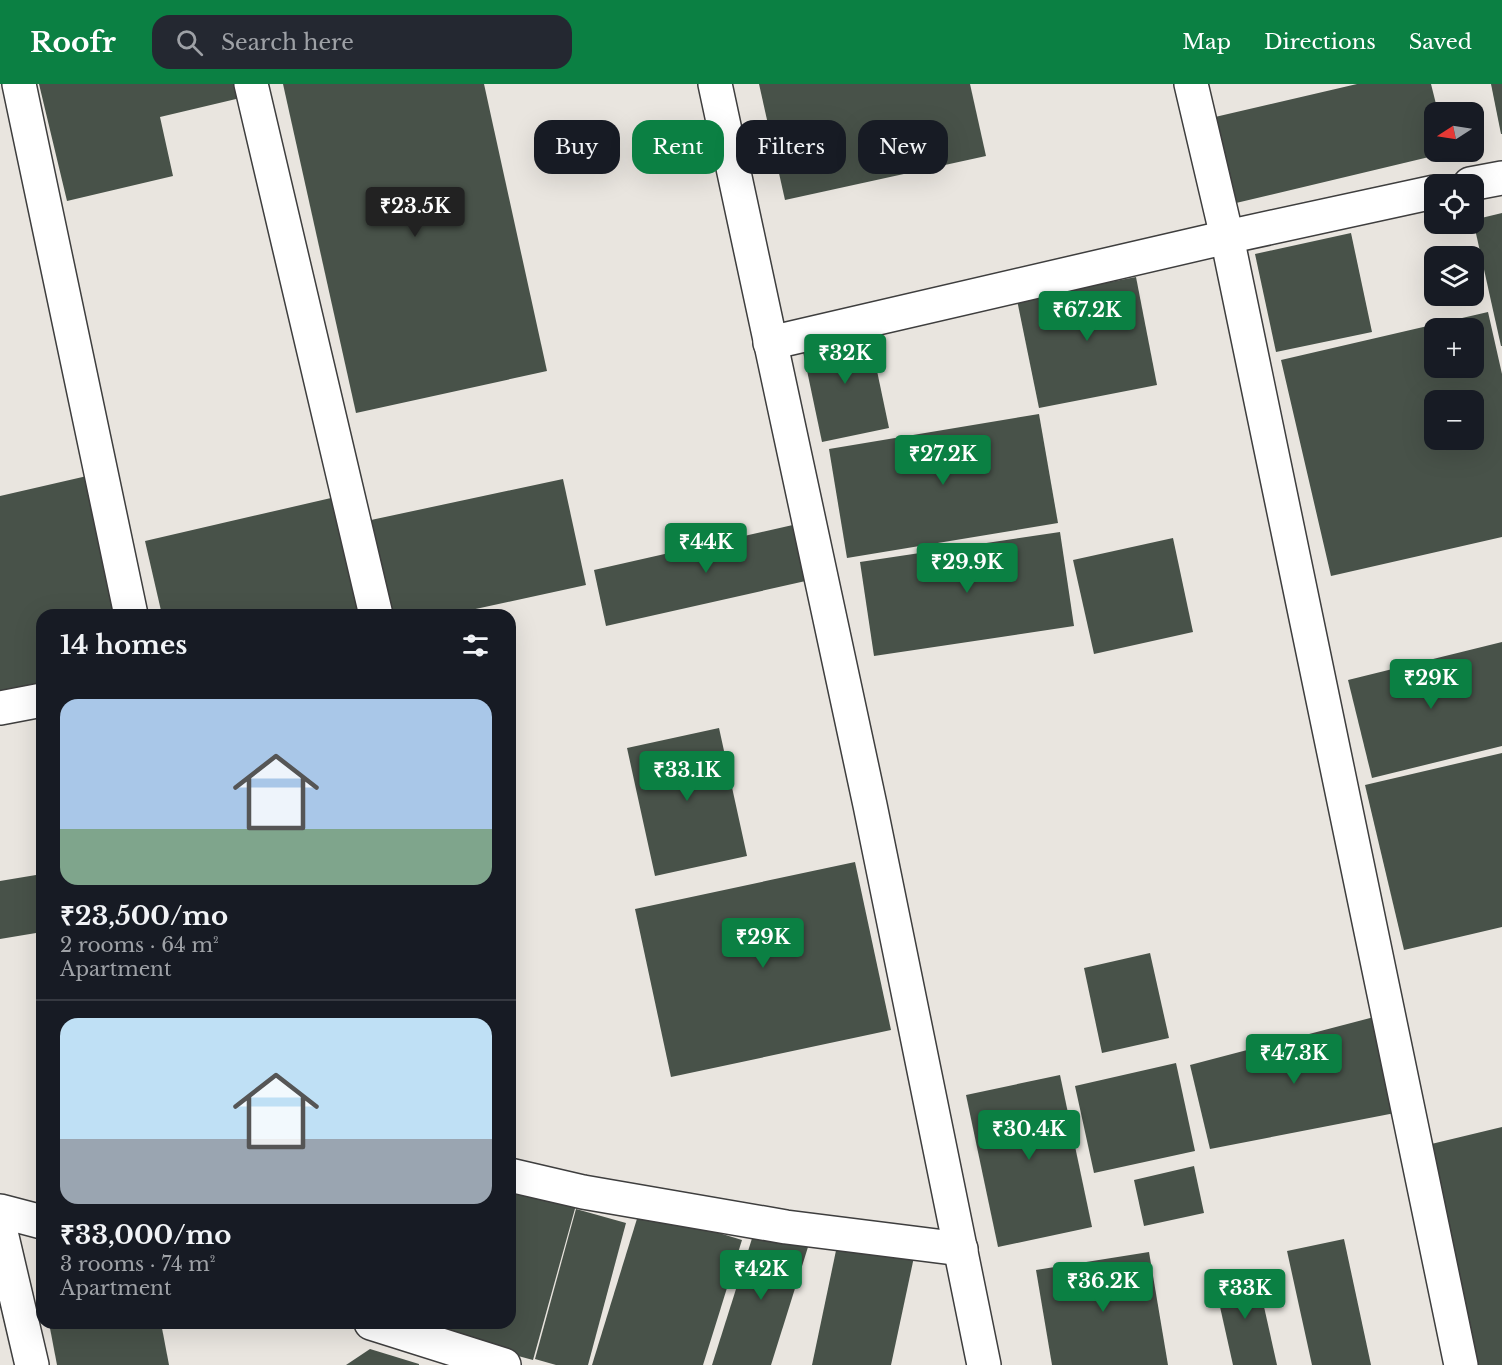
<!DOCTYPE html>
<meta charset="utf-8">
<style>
body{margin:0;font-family:"Libre Baskerville",serif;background:#242831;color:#f1f3f6;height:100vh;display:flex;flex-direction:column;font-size:22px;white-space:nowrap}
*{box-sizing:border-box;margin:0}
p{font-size:20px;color:#9ea1a6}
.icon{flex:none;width:33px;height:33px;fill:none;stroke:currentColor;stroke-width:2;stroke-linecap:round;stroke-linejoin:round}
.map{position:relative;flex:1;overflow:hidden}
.panel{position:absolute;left:36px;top:525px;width:480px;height:720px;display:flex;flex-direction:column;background:#171b24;border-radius:18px;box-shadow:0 6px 24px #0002}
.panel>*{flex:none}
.banner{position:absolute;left:534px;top:36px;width:570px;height:54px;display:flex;gap:12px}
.needle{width:39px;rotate:258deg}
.tools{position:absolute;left:1424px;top:18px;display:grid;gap:12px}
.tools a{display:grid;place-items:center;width:60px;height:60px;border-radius:12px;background:#171b24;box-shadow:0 6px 24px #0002;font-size:30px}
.price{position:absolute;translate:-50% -51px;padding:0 14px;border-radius:6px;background:#0b8043;color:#fff;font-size:20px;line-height:39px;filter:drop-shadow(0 2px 3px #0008)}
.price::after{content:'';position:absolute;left:50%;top:36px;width:18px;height:14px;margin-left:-9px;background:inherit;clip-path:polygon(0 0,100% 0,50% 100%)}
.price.on{background:#222;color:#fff}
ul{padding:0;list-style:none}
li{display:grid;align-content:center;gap:12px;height:318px;padding:0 24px}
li+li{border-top:2px solid #363941}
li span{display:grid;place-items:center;height:186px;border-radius:18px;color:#555}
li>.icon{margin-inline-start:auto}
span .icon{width:108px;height:108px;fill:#fffc;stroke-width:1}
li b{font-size:26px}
h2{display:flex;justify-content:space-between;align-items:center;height:72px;padding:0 24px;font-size:26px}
.chip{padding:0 21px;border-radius:18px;background:#171b24;box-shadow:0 6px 24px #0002;font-size:21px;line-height:54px}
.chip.on{background:#0b8043;color:#fff}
header{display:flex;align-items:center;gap:36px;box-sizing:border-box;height:84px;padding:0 30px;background:#0b8043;color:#fff}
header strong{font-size:28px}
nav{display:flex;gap:33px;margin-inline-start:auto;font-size:21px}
.search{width:420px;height:54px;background:#242831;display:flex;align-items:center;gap:15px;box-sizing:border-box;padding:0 21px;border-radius:18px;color:#9ea1a6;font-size:22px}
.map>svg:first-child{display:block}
.industrial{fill:#e9e5df;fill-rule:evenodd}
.building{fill:#485249;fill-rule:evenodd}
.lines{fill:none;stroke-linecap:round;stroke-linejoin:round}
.minor-casing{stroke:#3e3e3e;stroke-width:36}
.minor{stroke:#fff;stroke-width:33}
</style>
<header>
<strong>Roofr</strong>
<div class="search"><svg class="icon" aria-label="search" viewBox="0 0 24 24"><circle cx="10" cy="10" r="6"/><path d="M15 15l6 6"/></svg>Search here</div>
<nav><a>Map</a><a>Directions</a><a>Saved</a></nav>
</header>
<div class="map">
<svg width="1502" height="1281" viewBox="0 0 1502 1281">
<rect width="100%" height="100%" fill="#eafdf4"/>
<!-- industrial -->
<path class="industrial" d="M0,0H1502V1281H0ZM1434,28H1473V68H1434ZM1434,100H1473V140H1434ZM1434,172H1473V212H1434ZM1434,244H1473V284H1434ZM1434,316H1473V356H1434ZM42,531H510V1239H42Z"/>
<!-- building -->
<g class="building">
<polygon points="39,0 251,0 253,11 160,33 173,92 67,117"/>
<polygon points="283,0 484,0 547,287 356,329"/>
<polygon points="759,0 970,0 986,72 785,116"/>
<polygon points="1357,0 1431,0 1438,28 1434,28 1434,68 1450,68 1236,119 1215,33"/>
<polygon points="1491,0 1502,0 1502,50 1501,50"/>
<polygon points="1502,129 1502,262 1501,262 1473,136"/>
<polygon points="1351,149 1372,248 1276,268 1255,170"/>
<polygon points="1136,193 1157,301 1039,324 1017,216"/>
<path d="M1488,228L1502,290V453L1331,492L1281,276ZM1434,244H1473V284H1434ZM1434,316H1473V356H1434Z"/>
<polygon points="868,244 889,344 822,358 801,258"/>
<polygon points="1039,330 1058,439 847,474 829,365"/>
<polygon points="87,392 119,531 42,531 42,605 0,615 0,412"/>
<polygon points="563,395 586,501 448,531 391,531 371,436"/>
<polygon points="344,411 371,531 162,531 145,457"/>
<polygon points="806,438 819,494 606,542 594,486"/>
<polygon points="1060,448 1074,542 874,572 860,478"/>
<polygon points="1173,454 1193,548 1094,570 1073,476"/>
<polygon points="1502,558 1502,662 1372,694 1348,596"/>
<polygon points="719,644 747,772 655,792 627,664"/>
<polygon points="1502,669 1502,843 1404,866 1365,701"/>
<polygon points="855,778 891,946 671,993 635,825"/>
<polygon points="42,790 42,848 0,855 0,797"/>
<polygon points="1150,869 1169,954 1102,969 1084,884"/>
<polygon points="1374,933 1395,1029 1210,1065 1190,981"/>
<polygon points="1176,979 1195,1067 1094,1089 1075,1002"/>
<polygon points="1060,991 1092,1143 998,1163 966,1011"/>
<polygon points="1502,1043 1502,1281 1473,1281 1423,1062"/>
<polygon points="1194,1082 1204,1129 1144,1142 1134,1096"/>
<polygon points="510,1103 576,1121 533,1276 416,1244 417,1239 510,1239"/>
<polygon points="576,1125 626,1139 588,1281 556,1281 535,1275"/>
<polygon points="640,1125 742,1156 703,1281 592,1281"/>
<polygon points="755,1145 808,1163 771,1281 712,1281"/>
<polygon points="1344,1155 1371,1281 1312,1281 1287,1167"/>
<polygon points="838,1157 914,1173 891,1281 812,1281"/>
<polygon points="1149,1168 1168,1281 1052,1281 1036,1186"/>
<polygon points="1256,1187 1277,1281 1233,1281 1214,1196"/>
<polygon points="49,1239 161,1239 169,1281 57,1281"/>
<polygon points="370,1265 419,1280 419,1281 346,1281"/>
</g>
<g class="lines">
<defs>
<g id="minor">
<polyline points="19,0 131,531"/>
<polyline points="251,0 376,531"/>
<polyline points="715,0 870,721 984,1281"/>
<polyline points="1191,0 1227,153 1461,1281"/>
<polyline points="1470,100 1502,94"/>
<polyline points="770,259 1227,153 1434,108"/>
<polyline points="0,624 42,616"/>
<polyline points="510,1091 583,1108 786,1143 961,1165"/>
<polyline points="0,1127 42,1138"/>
<polyline points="0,1144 32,1281"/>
<polyline points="371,1239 504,1281"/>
</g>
</defs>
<!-- minor casing -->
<use href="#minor" class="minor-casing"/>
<!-- minor -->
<use href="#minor" class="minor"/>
</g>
</svg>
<div class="tools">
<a><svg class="needle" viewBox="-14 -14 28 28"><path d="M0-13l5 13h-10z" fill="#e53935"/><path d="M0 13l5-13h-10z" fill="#9ea1a6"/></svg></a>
<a><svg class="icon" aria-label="locate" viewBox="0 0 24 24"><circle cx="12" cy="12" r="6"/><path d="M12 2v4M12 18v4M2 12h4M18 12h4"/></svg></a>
<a><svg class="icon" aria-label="layers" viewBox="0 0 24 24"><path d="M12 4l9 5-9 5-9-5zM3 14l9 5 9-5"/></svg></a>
<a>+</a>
<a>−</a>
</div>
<b class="price on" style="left:415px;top:154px">₹23.5K</b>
<b class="price" style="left:1087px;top:258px">₹67.2K</b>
<b class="price" style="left:845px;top:301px">₹32K</b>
<b class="price" style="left:943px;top:402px">₹27.2K</b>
<b class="price" style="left:706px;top:490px">₹44K</b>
<b class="price" style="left:967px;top:510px">₹29.9K</b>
<b class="price" style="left:1431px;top:626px">₹29K</b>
<b class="price" style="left:687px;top:718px">₹33.1K</b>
<b class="price" style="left:763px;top:885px">₹29K</b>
<b class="price" style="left:1294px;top:1001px">₹47.3K</b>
<b class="price" style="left:1029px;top:1077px">₹30.4K</b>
<b class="price" style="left:761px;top:1217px">₹42K</b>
<b class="price" style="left:1103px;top:1229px">₹36.2K</b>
<b class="price" style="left:1245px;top:1236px">₹33K</b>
<div class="banner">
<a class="chip">Buy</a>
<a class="chip on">Rent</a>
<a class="chip">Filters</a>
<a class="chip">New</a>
</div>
<section class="panel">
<h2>14 homes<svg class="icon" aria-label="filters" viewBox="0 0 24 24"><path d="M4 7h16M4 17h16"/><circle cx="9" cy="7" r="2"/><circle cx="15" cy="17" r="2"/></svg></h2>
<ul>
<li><span style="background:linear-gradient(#a9c7e8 70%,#7fa58c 0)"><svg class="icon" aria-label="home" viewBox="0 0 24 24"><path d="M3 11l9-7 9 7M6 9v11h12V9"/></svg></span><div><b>₹23,500/mo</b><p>2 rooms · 64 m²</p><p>Apartment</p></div></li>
<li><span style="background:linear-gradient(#bfe0f5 65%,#9aa5b1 0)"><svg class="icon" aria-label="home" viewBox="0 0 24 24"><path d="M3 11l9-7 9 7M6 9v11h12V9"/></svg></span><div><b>₹33,000/mo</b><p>3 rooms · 74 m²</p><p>Apartment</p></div></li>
</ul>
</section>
</div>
